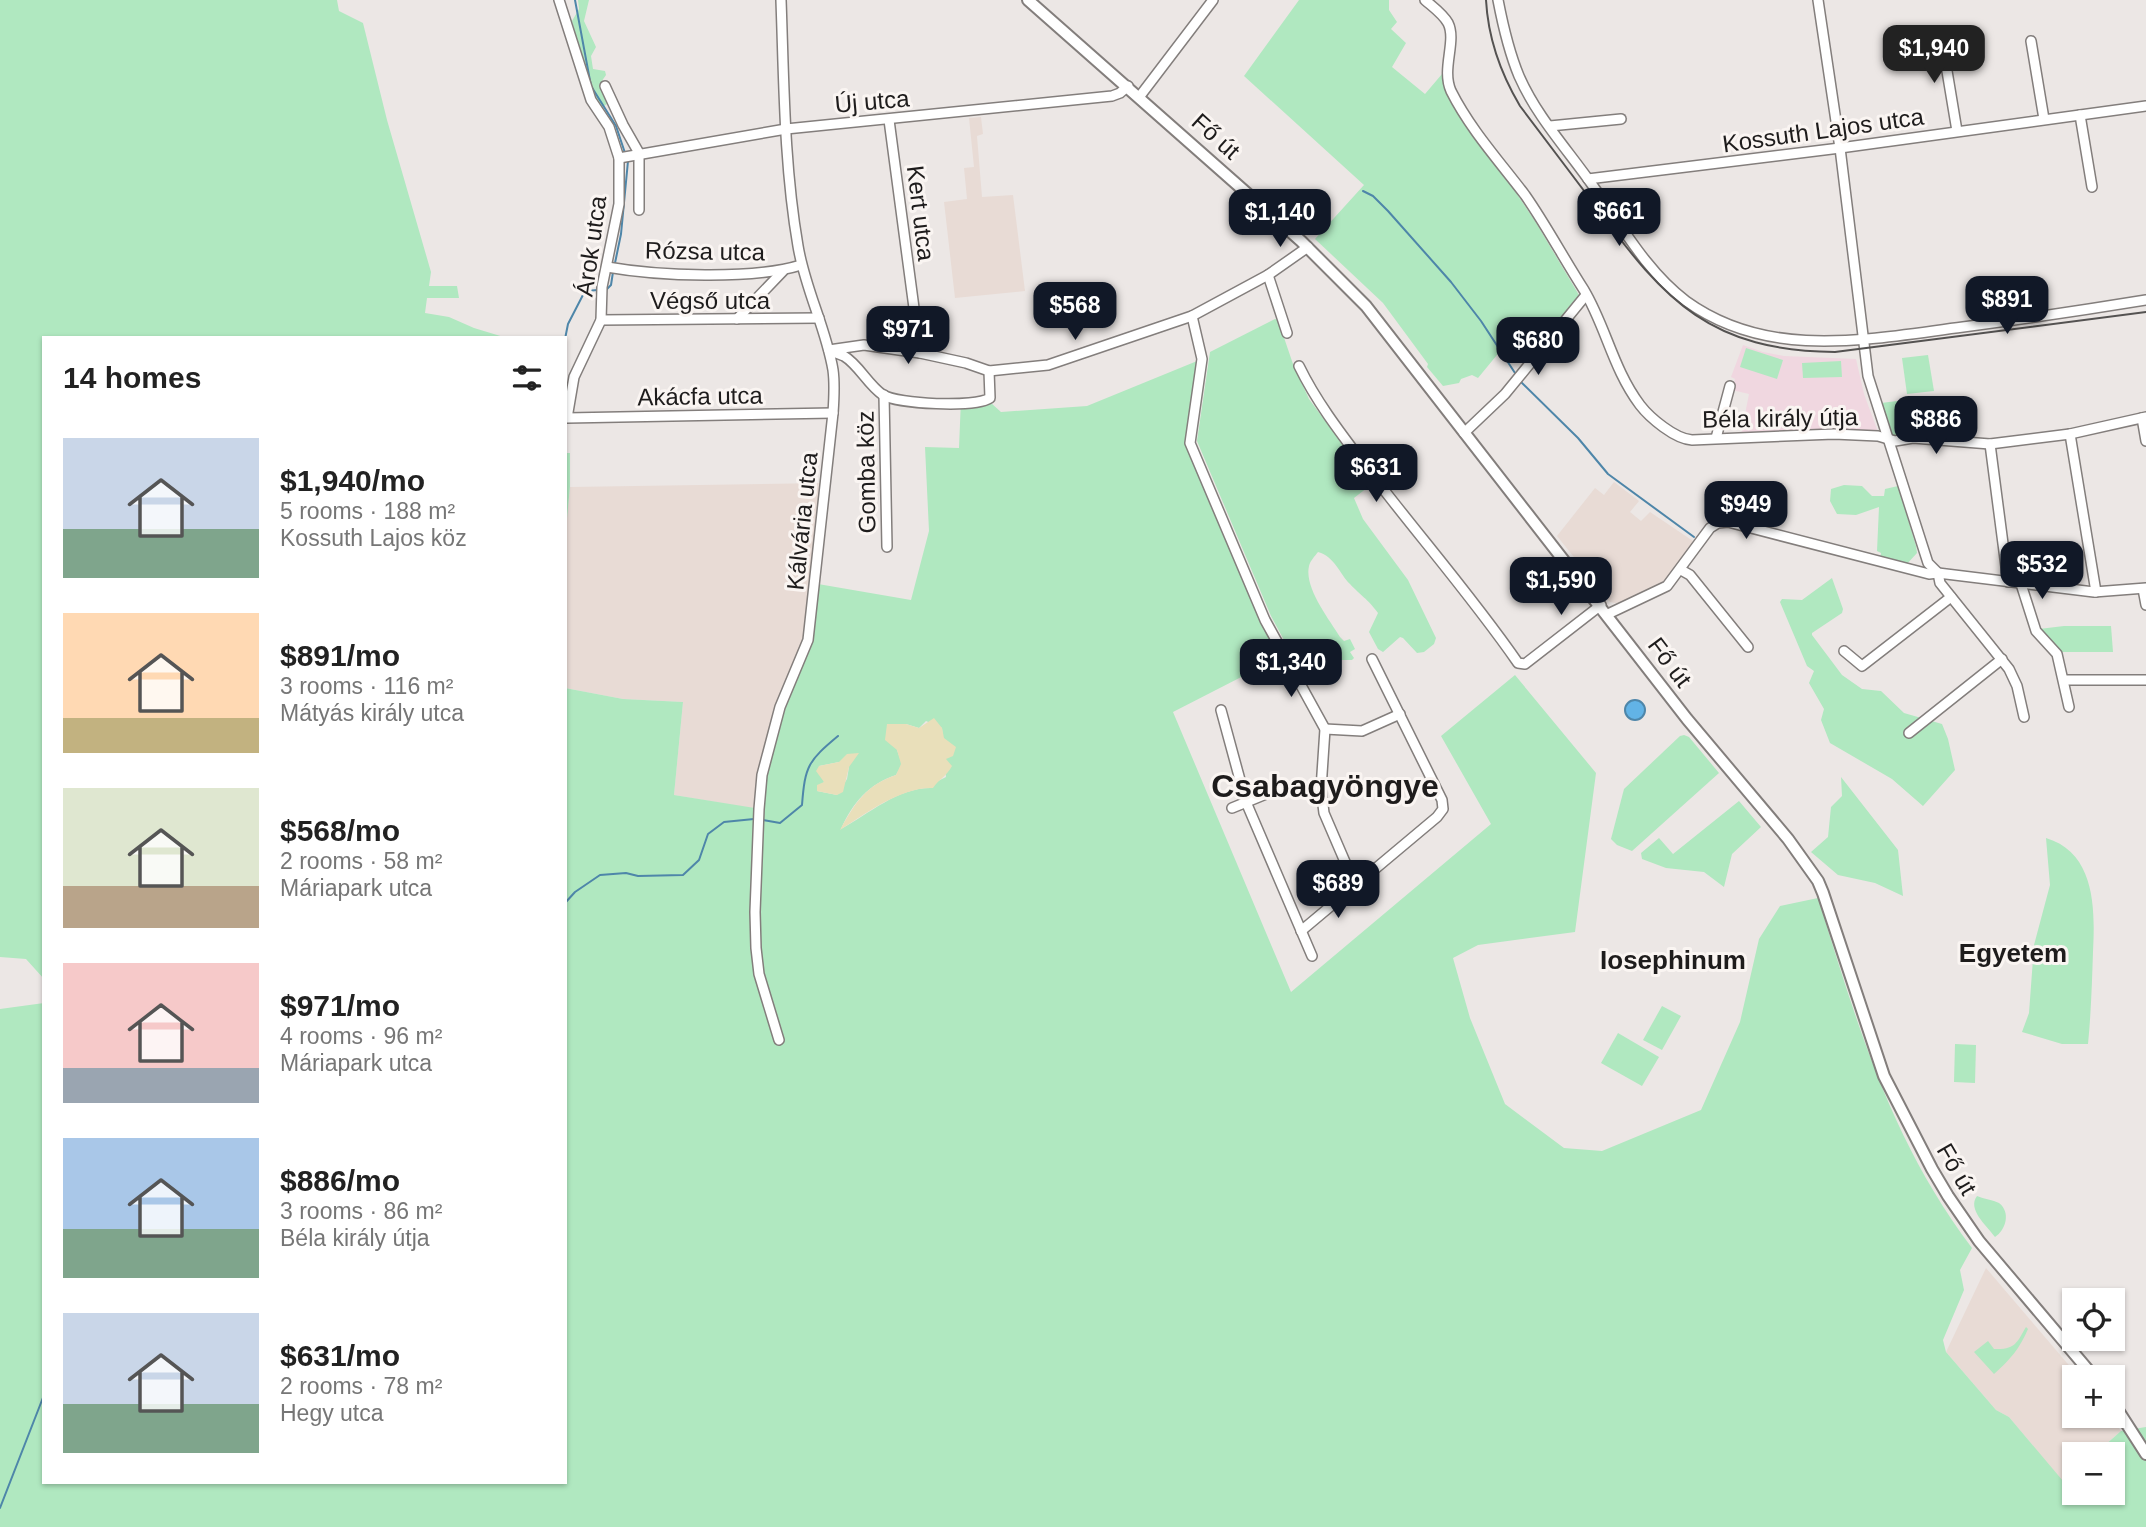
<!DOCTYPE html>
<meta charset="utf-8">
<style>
body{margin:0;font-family:Arial,sans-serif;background:#f2f2f2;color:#222;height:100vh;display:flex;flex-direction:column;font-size:26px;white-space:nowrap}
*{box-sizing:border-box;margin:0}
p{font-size:23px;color:#767676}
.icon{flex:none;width:38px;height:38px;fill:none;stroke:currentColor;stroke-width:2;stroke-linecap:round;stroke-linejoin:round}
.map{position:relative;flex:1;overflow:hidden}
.sheet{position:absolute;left:42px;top:336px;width:525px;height:1148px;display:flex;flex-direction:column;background:#fff;border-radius:0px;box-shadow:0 2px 5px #0004}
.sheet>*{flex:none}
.fabs{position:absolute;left:2062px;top:1288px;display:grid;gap:14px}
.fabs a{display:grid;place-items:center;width:63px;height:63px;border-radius:0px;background:#fff;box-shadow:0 2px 5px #0004;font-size:35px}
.price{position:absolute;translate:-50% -60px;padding:0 16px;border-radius:14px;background:#111827;color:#fff;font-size:23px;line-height:46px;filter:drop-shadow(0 2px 4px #0008)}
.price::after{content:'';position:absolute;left:50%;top:42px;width:21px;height:16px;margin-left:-10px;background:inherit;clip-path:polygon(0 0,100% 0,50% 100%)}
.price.current{background:#222;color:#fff}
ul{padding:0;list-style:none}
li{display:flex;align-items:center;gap:21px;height:175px;padding:0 21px}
li span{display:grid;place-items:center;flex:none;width:196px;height:140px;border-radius:0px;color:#555}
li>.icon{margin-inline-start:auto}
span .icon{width:84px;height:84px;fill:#fffc;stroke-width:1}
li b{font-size:30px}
h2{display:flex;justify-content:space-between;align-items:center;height:84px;padding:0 21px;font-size:30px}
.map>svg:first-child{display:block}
.built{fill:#e8dbd5}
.education{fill:#f0d7e0}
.green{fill:#b0e8c0;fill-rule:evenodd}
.sand{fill:#e9dfba}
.water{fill:#62b3e6;stroke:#4e86a9;stroke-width:2}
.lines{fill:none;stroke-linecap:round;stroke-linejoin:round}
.stream{stroke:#4e86a9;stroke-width:2}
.minor-casing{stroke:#837e7c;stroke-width:12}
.major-casing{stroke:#837e7c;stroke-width:14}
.minor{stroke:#fff;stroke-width:9}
.major{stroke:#fff;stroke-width:10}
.rail{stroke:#545251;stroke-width:2}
.labels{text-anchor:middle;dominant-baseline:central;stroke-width:6;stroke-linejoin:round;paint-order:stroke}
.street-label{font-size:24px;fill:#1e1c1c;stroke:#faf5f2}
.neighbourhood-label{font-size:26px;font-weight:bold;fill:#1e1c1c;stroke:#faf5f2}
.district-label{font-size:32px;font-weight:bold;fill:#1e1c1c;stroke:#faf5f2}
</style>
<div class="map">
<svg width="2146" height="1527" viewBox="0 0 2146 1527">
<rect width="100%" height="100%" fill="#ece7e5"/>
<!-- built -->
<g class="built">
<polygon points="981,117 983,134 977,136 982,197 1013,195 1025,291 955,298 944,202 967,199 964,168 974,167 969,118"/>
<polygon points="1614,482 1639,501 1630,512 1641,521 1650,512 1693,541 1674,573 1659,585 1620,604 1610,602 1557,536 1595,488 1604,495"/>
<polygon points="824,483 812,628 761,810 674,795 683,702 623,699 565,688 565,539 570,487"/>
<polygon points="1986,1268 2079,1377 2074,1377 2074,1416 2109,1416 2121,1431 2095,1454 2074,1454 2074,1472 2063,1482 2009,1417 1996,1410 1946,1352"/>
</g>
<!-- education -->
<polygon class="education" points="1743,345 1763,352 1784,356 1856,359 1864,394 1878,432 1843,432 1842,429 1837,432 1741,434 1749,394 1732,390 1735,379 1731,377"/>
<!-- green -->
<g class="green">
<polygon points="0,0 337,0 339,11 363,23 387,120 431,272 429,286 457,286 459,298 427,298 425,313 449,317 474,328 507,338 44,338 44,979 26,959 0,957"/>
<polygon points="578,0 589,0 584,21 596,47 591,56 593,69 605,71 606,75 599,85 607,104 601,108 591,92 572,21 579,9"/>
<polygon points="1299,0 1389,0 1389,10 1397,22 1391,29 1406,43 1392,67 1425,94 1442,74 1464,115 1535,221 1579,295 1525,360 1506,344 1478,378 1472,375 1461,379 1459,383 1443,386 1427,367 1428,364 1383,303 1315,239 1364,185 1244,76"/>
<path d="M1275,319L1278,320L1293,364L1309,399L1372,484L1354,498L1363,519L1408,580L1436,638L1434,644L1424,652L1417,653L1403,638L1400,637L1383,652L1378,649L1369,632L1378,613C1367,598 1361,596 1350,584C1339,573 1335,557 1318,552C1315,556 1310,561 1309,566C1304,588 1329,619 1340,637L1344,641L1350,639L1355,649L1350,652L1354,658L1352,660H1303L1292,655L1271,616L1197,441L1210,352Z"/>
<polygon points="1746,348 1783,360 1777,379 1740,367"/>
<polygon points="1928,355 1934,391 1907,394 1902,358"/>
<path d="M1202,359L1190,436L1284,655L1173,712L1291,992L1491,824L1441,736L1515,675L1596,773L1575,932L1478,945L1453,958L1470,1018L1505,1104L1564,1148L1602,1151L1701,1110L1740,1022L1759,939L1780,906L1818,898C1858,1026 1890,1139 1972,1248L1960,1270L1964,1290L1943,1340L1946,1352L1996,1410L2009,1417L2063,1481L2074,1472V1493H2112V1454H2095L2121,1431L2146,1427V1527H0V1009L44,1003V1482H565V688L623,699L683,702L674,795L761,809L765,775L777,724L808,644L818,584L911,600L929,531L925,447L959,448L961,399L990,398L991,403L1001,412L1087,406ZM926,721L942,728L946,777L936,782L932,788C899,787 870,813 841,829C853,802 869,784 896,775L902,764L897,750L906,724L919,728ZM839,762L849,767L847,779L837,795L817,791L824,782L819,766Z"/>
<polygon points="1841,361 1842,377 1803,378 1802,363"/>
<polygon points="1905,400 1913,438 1891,436 1881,403"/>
<polygon points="565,453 570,453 570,487 565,539"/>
<polygon points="1844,485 1862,486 1872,496 1884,496 1885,489 1898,486 1916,546 1917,553 1905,566 1880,559 1881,553 1877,551 1879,507 1856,515 1837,514 1830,501 1831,489"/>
<polygon points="1832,578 1843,609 1842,613 1812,633 1812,635 1842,675 1862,689 1881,691 1904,713 1942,724 1948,739 1955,770 1923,806 1892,779 1830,743 1821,720 1824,709 1809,683 1814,671 1807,666 1780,602 1782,599 1802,600"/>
<polygon points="2064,626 2111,626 2113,652 2058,652 2039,629"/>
<polygon points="1684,735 1689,737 1719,773 1632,851 1617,845 1611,839 1624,789 1680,736"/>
<polygon points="1841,777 1898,850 1903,896 1875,883 1838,875 1811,852 1828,837 1831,807 1842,796"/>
<polygon points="1739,801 1761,827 1732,854 1724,887 1704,872 1666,868 1642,859 1641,853 1659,838 1673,854"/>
<path d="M2046,838C2096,853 2095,910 2093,952C2092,983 2091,1014 2088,1044H2062L2022,1032L2029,1013L2034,945L2050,885Z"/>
<polygon points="1662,1006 1681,1016 1662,1050 1643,1040"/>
<polygon points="1618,1033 1659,1057 1642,1086 1601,1063"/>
<polygon points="1955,1044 1976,1045 1975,1083 1954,1082"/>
<path d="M1977,1196C1984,1199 1993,1200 1999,1203C2011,1212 2006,1230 1995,1237C1986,1225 1967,1209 1977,1196Z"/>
<path d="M2026,1327L2028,1329C2020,1348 2010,1360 1994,1374L1974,1352L1988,1341L1994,1349C2016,1350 2017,1342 2026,1327Z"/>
</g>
<!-- sand -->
<g class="sand">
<path d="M934,718L942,728L944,738L956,747L953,756L946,759L952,766C946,777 939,779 933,788C901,787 866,813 840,830C855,803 866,785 896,775L901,764L897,750L885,740L887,724H906L919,728Z"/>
<polygon points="859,753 849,767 843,792 837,795 817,791 817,785 824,782 816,771 819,766 839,762 847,754"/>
</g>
<!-- water -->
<circle class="water" cx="1635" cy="710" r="10"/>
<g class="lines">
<!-- stream -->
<g class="stream">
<polyline points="575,0 591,86 616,126 625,153"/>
<polyline points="1363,191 1373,196 1388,211 1451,282 1481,321 1515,373"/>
<polyline points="615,263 621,234 628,161"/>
<polyline points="607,289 611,285 613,272"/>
<polyline points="565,339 568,324 585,291 598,290"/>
<polyline points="1521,382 1578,438 1608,474 1694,537"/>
<path d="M763,820L780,823L802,805C805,766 808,761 838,736"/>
<polyline points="565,903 575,892 600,875 626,873 638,876 683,875 699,860 708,834 724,822 754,819"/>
<polyline points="0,1508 44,1395"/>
</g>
<defs>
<g id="minor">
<polyline points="559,0 591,100 609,127 619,158 619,204 602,287 601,320 574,377 567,418 833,413"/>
<path d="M1425,0C1433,7 1443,14 1448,23C1457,41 1441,69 1451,91C1470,129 1500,162 1525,195C1546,225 1564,259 1584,290C1606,327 1613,369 1640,405C1650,418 1675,439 1692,440L1834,434L1878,436L1895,441L1913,438L1990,444L2070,434L2146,417"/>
<path d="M1498,0C1503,26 1509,52 1519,76C1537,117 1568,150 1593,186C1621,225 1647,272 1686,301C1769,361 1869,339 1963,327C2024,319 2085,310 2146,300"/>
<polyline points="1818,0 1840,148 1868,376 1928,563 1938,573 1940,583 2009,669 2017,686 2024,717"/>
<polyline points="1941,35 1957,131"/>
<polyline points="2031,41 2044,119"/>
<polyline points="605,86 623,125 639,153 639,210"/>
<polyline points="1140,96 1213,0"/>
<polyline points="2080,115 2092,187"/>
<polyline points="889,120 920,353"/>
<polyline points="1550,126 1621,119"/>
<polyline points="619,158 786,129 1112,96 1120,93 1128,86"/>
<polyline points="1588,179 1840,148 2146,106"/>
<path d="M607,267C658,276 753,280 801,265"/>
<polyline points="1268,275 1287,333"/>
<polyline points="1192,316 1202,359 1190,443 1265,620 1325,729 1321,789 1324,813 1355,885"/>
<polyline points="737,319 783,271"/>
<polyline points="601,320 819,318"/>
<polyline points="829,350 864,345 920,353 966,363 989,371 1048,365 1192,316 1268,275 1308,247"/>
<path d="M829,350C833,352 839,354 844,356C859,365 868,385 883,395C898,404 975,408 990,398L989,371"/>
<path d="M1299,366C1317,403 1342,435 1367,468C1417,534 1471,595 1518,663L1525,664L1601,605"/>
<polyline points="884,395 887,547"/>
<polyline points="2142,418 2146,441"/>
<polyline points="1464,433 1505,394 1586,295"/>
<polyline points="2070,434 2096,592"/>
<polyline points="1716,438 1730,386"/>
<polyline points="1990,444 2008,582"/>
<polyline points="1681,570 1690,575 1748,647"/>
<polyline points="2021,584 2036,631 2057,654 2069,707"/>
<polyline points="2143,589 2146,605"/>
<polyline points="1608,614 1667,586 1710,528 1718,523 1728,522 1929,574 1938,573 2094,592 2146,588"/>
<polyline points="1844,651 1862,666 1951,597"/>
<polyline points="2064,680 2146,680"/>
<polyline points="1221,710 1246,802 1312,956"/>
<polyline points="1325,729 1362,731 1400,714"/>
<polyline points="1909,733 2002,659"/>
<polyline points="1232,808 1276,790 1321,789"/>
<polyline points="1301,931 1437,817 1443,809 1442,800 1372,659"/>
<path d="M779,1040L759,974L756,948L755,912L759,809L762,775L780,707L808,640L833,413C834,399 835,384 833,370C826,328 805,289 798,246C784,165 784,82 781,0"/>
</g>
<g id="major">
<polyline points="1028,0 1301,241 1366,306 1687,719 1788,839 1818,881 1823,893 1884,1076 1932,1169 1948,1196 1979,1241 2094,1377"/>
<polyline points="2112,1401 2146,1454"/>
</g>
</defs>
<!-- minor casing -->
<use href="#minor" class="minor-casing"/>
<!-- major casing -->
<use href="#major" class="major-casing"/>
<!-- minor -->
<use href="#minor" class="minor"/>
<!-- major -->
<use href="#major" class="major"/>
<!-- rail -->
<path class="rail" d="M1486,0C1488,37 1501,74 1520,106C1546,140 1571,174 1597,208C1665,302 1712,351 1835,352L2146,312"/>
</g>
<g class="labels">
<!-- street labels -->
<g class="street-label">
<text transform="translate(872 101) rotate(-5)">Új utca</text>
<text transform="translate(1823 130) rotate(-8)">Kossuth Lajos utca</text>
<text transform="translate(1216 136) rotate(42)">Fő út</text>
<text transform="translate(921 213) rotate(83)">Kert utca</text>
<text transform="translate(591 246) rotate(-82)">Árok utca</text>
<text transform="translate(705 251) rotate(1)">Rózsa utca</text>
<text x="710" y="300">Végső utca</text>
<text transform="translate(700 396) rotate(-1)">Akácfa utca</text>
<text transform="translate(1780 418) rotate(-1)">Béla király útja</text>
<text transform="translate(866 472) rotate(-91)">Gomba köz</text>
<text transform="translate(802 521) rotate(-84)">Kálvária utca</text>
<text transform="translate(1670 662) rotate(53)">Fő út</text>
<text transform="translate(1957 1169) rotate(60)">Fő út</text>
</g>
<!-- neighbourhood labels -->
<g class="neighbourhood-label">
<text x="2013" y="953">Egyetem</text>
<text x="1673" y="960">Iosephinum</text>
</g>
<!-- district labels -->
<g class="district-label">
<text x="1325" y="786">Csabagyöngye</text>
</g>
</g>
</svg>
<div class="fabs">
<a><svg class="icon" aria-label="locate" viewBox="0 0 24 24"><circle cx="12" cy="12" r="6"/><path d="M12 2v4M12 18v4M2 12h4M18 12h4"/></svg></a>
<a>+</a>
<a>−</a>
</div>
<b class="price current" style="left:1934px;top:85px">$1,940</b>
<b class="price" style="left:1619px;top:248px">$661</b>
<b class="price" style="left:1280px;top:249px">$1,140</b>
<b class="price" style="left:2007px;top:336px">$891</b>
<b class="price" style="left:1075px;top:342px">$568</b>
<b class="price" style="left:908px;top:366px">$971</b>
<b class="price" style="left:1538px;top:377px">$680</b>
<b class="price" style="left:1936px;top:456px">$886</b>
<b class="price" style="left:1376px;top:504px">$631</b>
<b class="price" style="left:1746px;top:541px">$949</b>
<b class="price" style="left:2042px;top:601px">$532</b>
<b class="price" style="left:1561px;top:617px">$1,590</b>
<b class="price" style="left:1291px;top:699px">$1,340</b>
<b class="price" style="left:1338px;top:920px">$689</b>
<section class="sheet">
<h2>14 homes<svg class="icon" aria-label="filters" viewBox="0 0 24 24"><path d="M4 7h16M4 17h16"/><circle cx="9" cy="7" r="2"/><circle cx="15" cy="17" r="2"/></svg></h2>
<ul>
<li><span style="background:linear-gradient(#c9d6e8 65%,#7fa58c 0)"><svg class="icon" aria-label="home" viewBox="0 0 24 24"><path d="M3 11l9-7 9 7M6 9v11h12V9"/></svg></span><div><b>$1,940/mo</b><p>5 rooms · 188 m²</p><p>Kossuth Lajos köz</p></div></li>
<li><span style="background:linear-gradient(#ffd9b3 75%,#c2b280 0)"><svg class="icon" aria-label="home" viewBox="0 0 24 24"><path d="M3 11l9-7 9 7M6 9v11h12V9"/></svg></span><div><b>$891/mo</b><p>3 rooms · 116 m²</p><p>Mátyás király utca</p></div></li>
<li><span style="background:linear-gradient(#dfe7d0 70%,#b9a48a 0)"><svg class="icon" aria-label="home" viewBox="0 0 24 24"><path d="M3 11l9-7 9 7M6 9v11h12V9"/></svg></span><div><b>$568/mo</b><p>2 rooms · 58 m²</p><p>Máriapark utca</p></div></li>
<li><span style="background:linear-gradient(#f6c9c9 75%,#9aa5b1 0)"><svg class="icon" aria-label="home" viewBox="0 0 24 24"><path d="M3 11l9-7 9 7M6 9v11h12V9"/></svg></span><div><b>$971/mo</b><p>4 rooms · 96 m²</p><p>Máriapark utca</p></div></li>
<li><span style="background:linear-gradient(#a9c7e8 65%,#7fa58c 0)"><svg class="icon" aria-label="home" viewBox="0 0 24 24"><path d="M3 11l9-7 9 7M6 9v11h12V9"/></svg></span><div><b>$886/mo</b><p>3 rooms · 86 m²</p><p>Béla király útja</p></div></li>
<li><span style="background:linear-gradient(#c9d6e8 65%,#7fa58c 0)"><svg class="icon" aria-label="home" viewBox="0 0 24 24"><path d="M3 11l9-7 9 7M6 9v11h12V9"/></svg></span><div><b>$631/mo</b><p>2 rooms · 78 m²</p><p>Hegy utca</p></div></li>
</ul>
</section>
</div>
